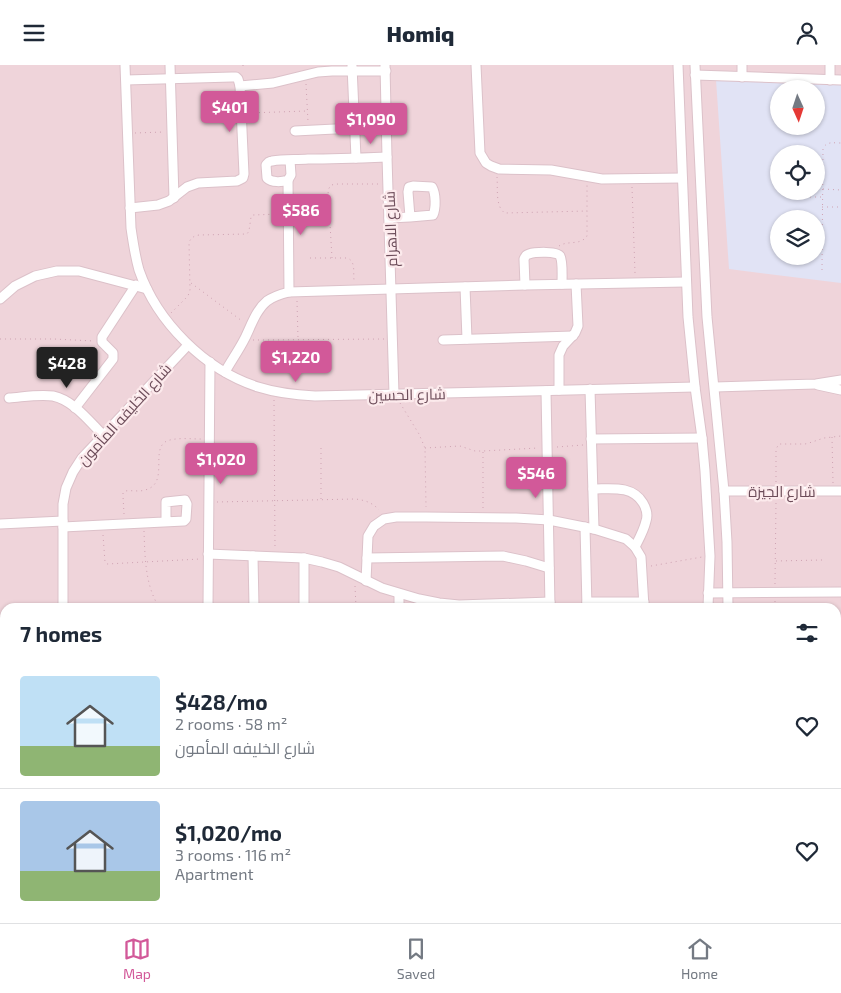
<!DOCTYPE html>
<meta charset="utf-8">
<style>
body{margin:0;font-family:"Exo 2",Cairo,sans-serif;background:#f2f2f3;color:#1f2937;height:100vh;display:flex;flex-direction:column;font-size:19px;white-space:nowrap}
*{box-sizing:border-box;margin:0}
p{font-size:16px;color:#747a83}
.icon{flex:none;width:28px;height:28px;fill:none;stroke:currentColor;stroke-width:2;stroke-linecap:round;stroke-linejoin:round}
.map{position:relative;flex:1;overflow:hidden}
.drawer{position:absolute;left:0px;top:538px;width:841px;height:321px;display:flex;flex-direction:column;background:#fff;border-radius:15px 15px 0 0;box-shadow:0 1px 4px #0004}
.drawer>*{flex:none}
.needle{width:32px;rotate:177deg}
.controls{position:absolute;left:770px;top:15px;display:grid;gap:10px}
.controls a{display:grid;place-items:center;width:55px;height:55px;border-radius:50%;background:#fff;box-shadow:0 1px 4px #0004;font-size:25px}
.price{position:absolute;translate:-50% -42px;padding:0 11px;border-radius:5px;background:#d25999;color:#fff;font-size:16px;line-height:32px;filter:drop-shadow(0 1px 2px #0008)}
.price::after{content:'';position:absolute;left:50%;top:30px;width:15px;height:11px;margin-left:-8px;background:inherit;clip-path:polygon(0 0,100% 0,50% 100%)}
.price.on{background:#222;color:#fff}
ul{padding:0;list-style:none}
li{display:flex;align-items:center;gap:15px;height:125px;padding:0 20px}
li+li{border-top:1px solid #e0e1e3}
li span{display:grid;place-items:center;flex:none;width:140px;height:100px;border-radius:5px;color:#555}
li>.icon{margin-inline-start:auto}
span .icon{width:60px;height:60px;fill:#fffc;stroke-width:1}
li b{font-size:21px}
h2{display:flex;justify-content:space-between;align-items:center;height:60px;padding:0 20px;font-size:21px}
header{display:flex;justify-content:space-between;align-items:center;height:65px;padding:0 20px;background:#fff;font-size:22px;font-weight:800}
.tab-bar{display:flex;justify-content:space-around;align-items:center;height:70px;border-top:1px solid #e0e1e3;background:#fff;font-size:14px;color:#747a83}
.tab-bar a{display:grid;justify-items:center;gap:2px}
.tab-bar .on{color:#d25999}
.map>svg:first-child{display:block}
.residential{fill:#efd4da;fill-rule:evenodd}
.education{fill:#e1e3f5;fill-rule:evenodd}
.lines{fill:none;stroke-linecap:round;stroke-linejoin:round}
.minor-casing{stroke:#dcc1c9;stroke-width:11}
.path{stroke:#cfa3b3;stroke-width:1;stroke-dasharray:1 4;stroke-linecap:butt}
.minor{stroke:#fff;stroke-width:9}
.labels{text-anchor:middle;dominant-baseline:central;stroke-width:4.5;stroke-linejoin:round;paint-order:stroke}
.street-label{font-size:15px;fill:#6d4d5a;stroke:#fceaec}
</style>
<header><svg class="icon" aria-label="menu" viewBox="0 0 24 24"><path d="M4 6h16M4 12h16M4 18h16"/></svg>Homiq<svg class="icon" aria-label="person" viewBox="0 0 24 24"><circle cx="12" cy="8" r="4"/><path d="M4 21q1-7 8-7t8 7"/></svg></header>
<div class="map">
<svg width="841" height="858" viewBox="0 0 841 858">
<rect width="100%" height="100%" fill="#f9e4e7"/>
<!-- residential -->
<path class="residential" d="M0,0H841V858H0ZM779,24H816V61H779ZM779,89H816V126H779ZM779,154H816V191H779ZM5,542H836V854H5Z"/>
<!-- education -->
<path class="education" d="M716,15L841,17V218L729,204ZM779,24H816V61H779ZM779,89H816V126H779ZM779,154H816V191H779Z"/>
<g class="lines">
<defs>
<g id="minor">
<path d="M125,0L131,163C133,177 135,191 139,205C157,257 205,305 258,322C277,328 295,330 315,331L695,322"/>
<polyline points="170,0 174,133"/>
<polyline points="385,0 387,92 394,329"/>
<polyline points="476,0 480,88 486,98 491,101 499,104 551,105 602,114 682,113"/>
<polyline points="678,0 688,252 695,322 702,373 705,406 710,491 708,542"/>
<polyline points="695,0 707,252 724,426 727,477 728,542"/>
<polyline points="830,0 830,15"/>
<polyline points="352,1 356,93"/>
<polyline points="695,10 841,15"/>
<polyline points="742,12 742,0"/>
<polyline points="126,15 232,12 236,12 238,14 240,21 244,109 243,113 237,116 198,118 187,122 169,136 158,140 130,143"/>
<polyline points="240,21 273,18 318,7 332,6 386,6"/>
<polyline points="295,66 355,63"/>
<path d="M290,95L291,110L288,115C282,117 272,118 267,113L266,100C269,96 268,97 272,96C284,94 296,95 308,94C334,94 361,93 387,92"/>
<polyline points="288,115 289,227"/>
<path d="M389,153L410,152L408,127L409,122L413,121L432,122C436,129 436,143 433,150L410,152"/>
<path d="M525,220L524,194C526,190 526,190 529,189C535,187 558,186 560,191C563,196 562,213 562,219"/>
<polyline points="465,222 467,274"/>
<polyline points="0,234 15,221 35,211 57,206 79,206 147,224"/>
<polyline points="443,275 573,271"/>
<path d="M225,307C231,296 239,285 245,273C251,261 256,245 267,236C274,231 281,229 289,227L525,220L686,217"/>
<polyline points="818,320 841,325"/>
<polyline points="715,322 816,319 841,315"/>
<polyline points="590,324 594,464"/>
<polyline points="559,325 559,290 563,281 575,268 578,261 576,219"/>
<polyline points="546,326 550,542"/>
<path d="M9,333C23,332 39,329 53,331C73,335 89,356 103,370"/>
<polyline points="75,343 113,294 113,288 102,277 102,272 136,220"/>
<polyline points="591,374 702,373"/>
<path d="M593,424C611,424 632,420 643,438C646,443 648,450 646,456C644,465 639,474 635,482"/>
<polyline points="724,426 841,426"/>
<polyline points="0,459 63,456"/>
<polyline points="63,462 184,456 186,454 187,439 185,435 166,437 166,457"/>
<polyline points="585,462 587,542"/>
<polyline points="208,489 304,493 322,497 339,502 382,523 419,534 439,538 459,540 550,537"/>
<polyline points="253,491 254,542"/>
<polyline points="304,493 304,542"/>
<polyline points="367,493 503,491 526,496 549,503"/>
<polyline points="366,516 368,471 374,461 384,454 396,452 426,452 516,453 549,455 594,464 626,474 635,482 641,492 644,542"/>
<polyline points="708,528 841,527"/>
<polyline points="587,537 644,537"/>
<polyline points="63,542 63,439 66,423 73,407 82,393 188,280"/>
<polyline points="208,542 210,297"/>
<polyline points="399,542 399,529"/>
<polyline points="0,557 5,557"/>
<polyline points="836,622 841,622"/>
<polyline points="0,625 5,624"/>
<polyline points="0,694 5,694"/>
<polyline points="0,769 5,769"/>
<polyline points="836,794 841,795"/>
<polyline points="836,848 841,849"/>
<polyline points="696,854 712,855"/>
</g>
</defs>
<!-- minor casing -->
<use href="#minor" class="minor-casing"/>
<!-- path -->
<g class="path">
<polyline points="243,0 243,5"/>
<polyline points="306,19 308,57"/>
<polyline points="249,48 307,46"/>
<polyline points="135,68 164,67"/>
<path d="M497,112C498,123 495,142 505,148L587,146"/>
<polyline points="632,122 635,208"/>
<polyline points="823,124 841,125"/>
<polyline points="810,132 821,132"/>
<polyline points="822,142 841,142"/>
<path d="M559,181C568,175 580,181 587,171V119"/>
<path d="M310,193H347C356,196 353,207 354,215"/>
<polyline points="332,193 328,125 331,120 338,119 379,119"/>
<path d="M822,205L823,84C826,76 833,78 841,78"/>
<polyline points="191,218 242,256"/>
<polyline points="297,236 298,274"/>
<path d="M171,248L188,231L190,225L189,177C192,172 194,171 199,170L247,169L249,166L251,152L253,150L280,149"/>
<polyline points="0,274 54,274 94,276"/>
<polyline points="253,275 384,274"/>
<polyline points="274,335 275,484"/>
<polyline points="400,338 419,369 425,383 426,442"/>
<polyline points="832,372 833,418"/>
<polyline points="557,382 583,380"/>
<polyline points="321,383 321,435"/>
<polyline points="425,383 460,381 475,386 483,386 538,383"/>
<polyline points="483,387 483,443"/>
<polyline points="776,417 776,384 779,379 805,379 809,378 824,373 841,371"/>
<path d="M217,437L355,434C365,435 373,438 379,445"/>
<path d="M124,449L123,431V428L125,426C132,425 139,427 145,425C169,419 151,387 165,377C173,372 192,374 201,374"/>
<path d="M144,466C145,492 145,520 159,542"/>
<polyline points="103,470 105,497 107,499 200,494"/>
<polyline points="776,496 822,495"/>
<polyline points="651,501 702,492"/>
<polyline points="775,519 776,436"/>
<polyline points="355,521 356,542"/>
<polyline points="775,542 775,536"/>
<polyline points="836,756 841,756"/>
<polyline points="521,857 521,858"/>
</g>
<!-- minor -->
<use href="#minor" class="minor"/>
</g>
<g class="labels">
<!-- street labels -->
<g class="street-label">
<text transform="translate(390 164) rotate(-92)">شارع الاهرام</text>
<text transform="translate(407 329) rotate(-1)">شارع الحسين</text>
<text transform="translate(124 349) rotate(-48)">شارع الخليفه المأمون</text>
<text x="782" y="426">شارع الجيزة</text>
</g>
</g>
</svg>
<div class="controls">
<a><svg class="needle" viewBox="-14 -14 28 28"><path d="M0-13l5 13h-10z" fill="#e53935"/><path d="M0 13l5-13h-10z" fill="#747a83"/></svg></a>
<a><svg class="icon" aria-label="locate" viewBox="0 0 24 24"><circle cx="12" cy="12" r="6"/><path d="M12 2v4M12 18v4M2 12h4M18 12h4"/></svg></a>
<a><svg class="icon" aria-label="layers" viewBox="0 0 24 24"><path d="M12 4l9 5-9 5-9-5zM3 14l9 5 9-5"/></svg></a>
</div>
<b class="price" style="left:230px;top:68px">$401</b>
<b class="price" style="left:371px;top:80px">$1,090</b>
<b class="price" style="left:301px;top:171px">$586</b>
<b class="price" style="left:296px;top:318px">$1,220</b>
<b class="price on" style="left:67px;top:324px">$428</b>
<b class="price" style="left:221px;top:420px">$1,020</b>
<b class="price" style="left:536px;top:434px">$546</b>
<section class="drawer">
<h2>7 homes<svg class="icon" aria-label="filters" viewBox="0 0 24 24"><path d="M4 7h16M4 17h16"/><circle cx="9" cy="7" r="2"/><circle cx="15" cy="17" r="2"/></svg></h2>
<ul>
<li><span style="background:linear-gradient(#bfe0f5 70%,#8fb573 0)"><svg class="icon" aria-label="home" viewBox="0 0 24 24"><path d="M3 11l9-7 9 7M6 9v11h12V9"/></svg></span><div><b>$428/mo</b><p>2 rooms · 58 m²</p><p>شارع الخليفه المأمون</p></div><svg class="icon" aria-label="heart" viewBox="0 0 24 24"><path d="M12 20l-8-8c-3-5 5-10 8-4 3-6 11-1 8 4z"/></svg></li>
<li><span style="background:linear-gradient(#a9c7e8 70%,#8fb573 0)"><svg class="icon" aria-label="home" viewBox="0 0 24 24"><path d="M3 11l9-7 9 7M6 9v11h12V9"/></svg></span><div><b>$1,020/mo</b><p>3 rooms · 116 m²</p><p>Apartment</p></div><svg class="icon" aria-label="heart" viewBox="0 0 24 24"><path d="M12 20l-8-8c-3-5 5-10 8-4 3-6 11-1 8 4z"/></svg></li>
</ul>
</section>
</div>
<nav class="tab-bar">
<a class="on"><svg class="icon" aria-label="map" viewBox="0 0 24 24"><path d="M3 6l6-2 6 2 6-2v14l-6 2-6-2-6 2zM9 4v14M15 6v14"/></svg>Map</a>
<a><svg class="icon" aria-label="saved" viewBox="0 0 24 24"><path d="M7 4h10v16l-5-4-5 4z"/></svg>Saved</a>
<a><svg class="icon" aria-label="home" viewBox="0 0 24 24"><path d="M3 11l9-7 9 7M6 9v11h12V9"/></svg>Home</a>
</nav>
